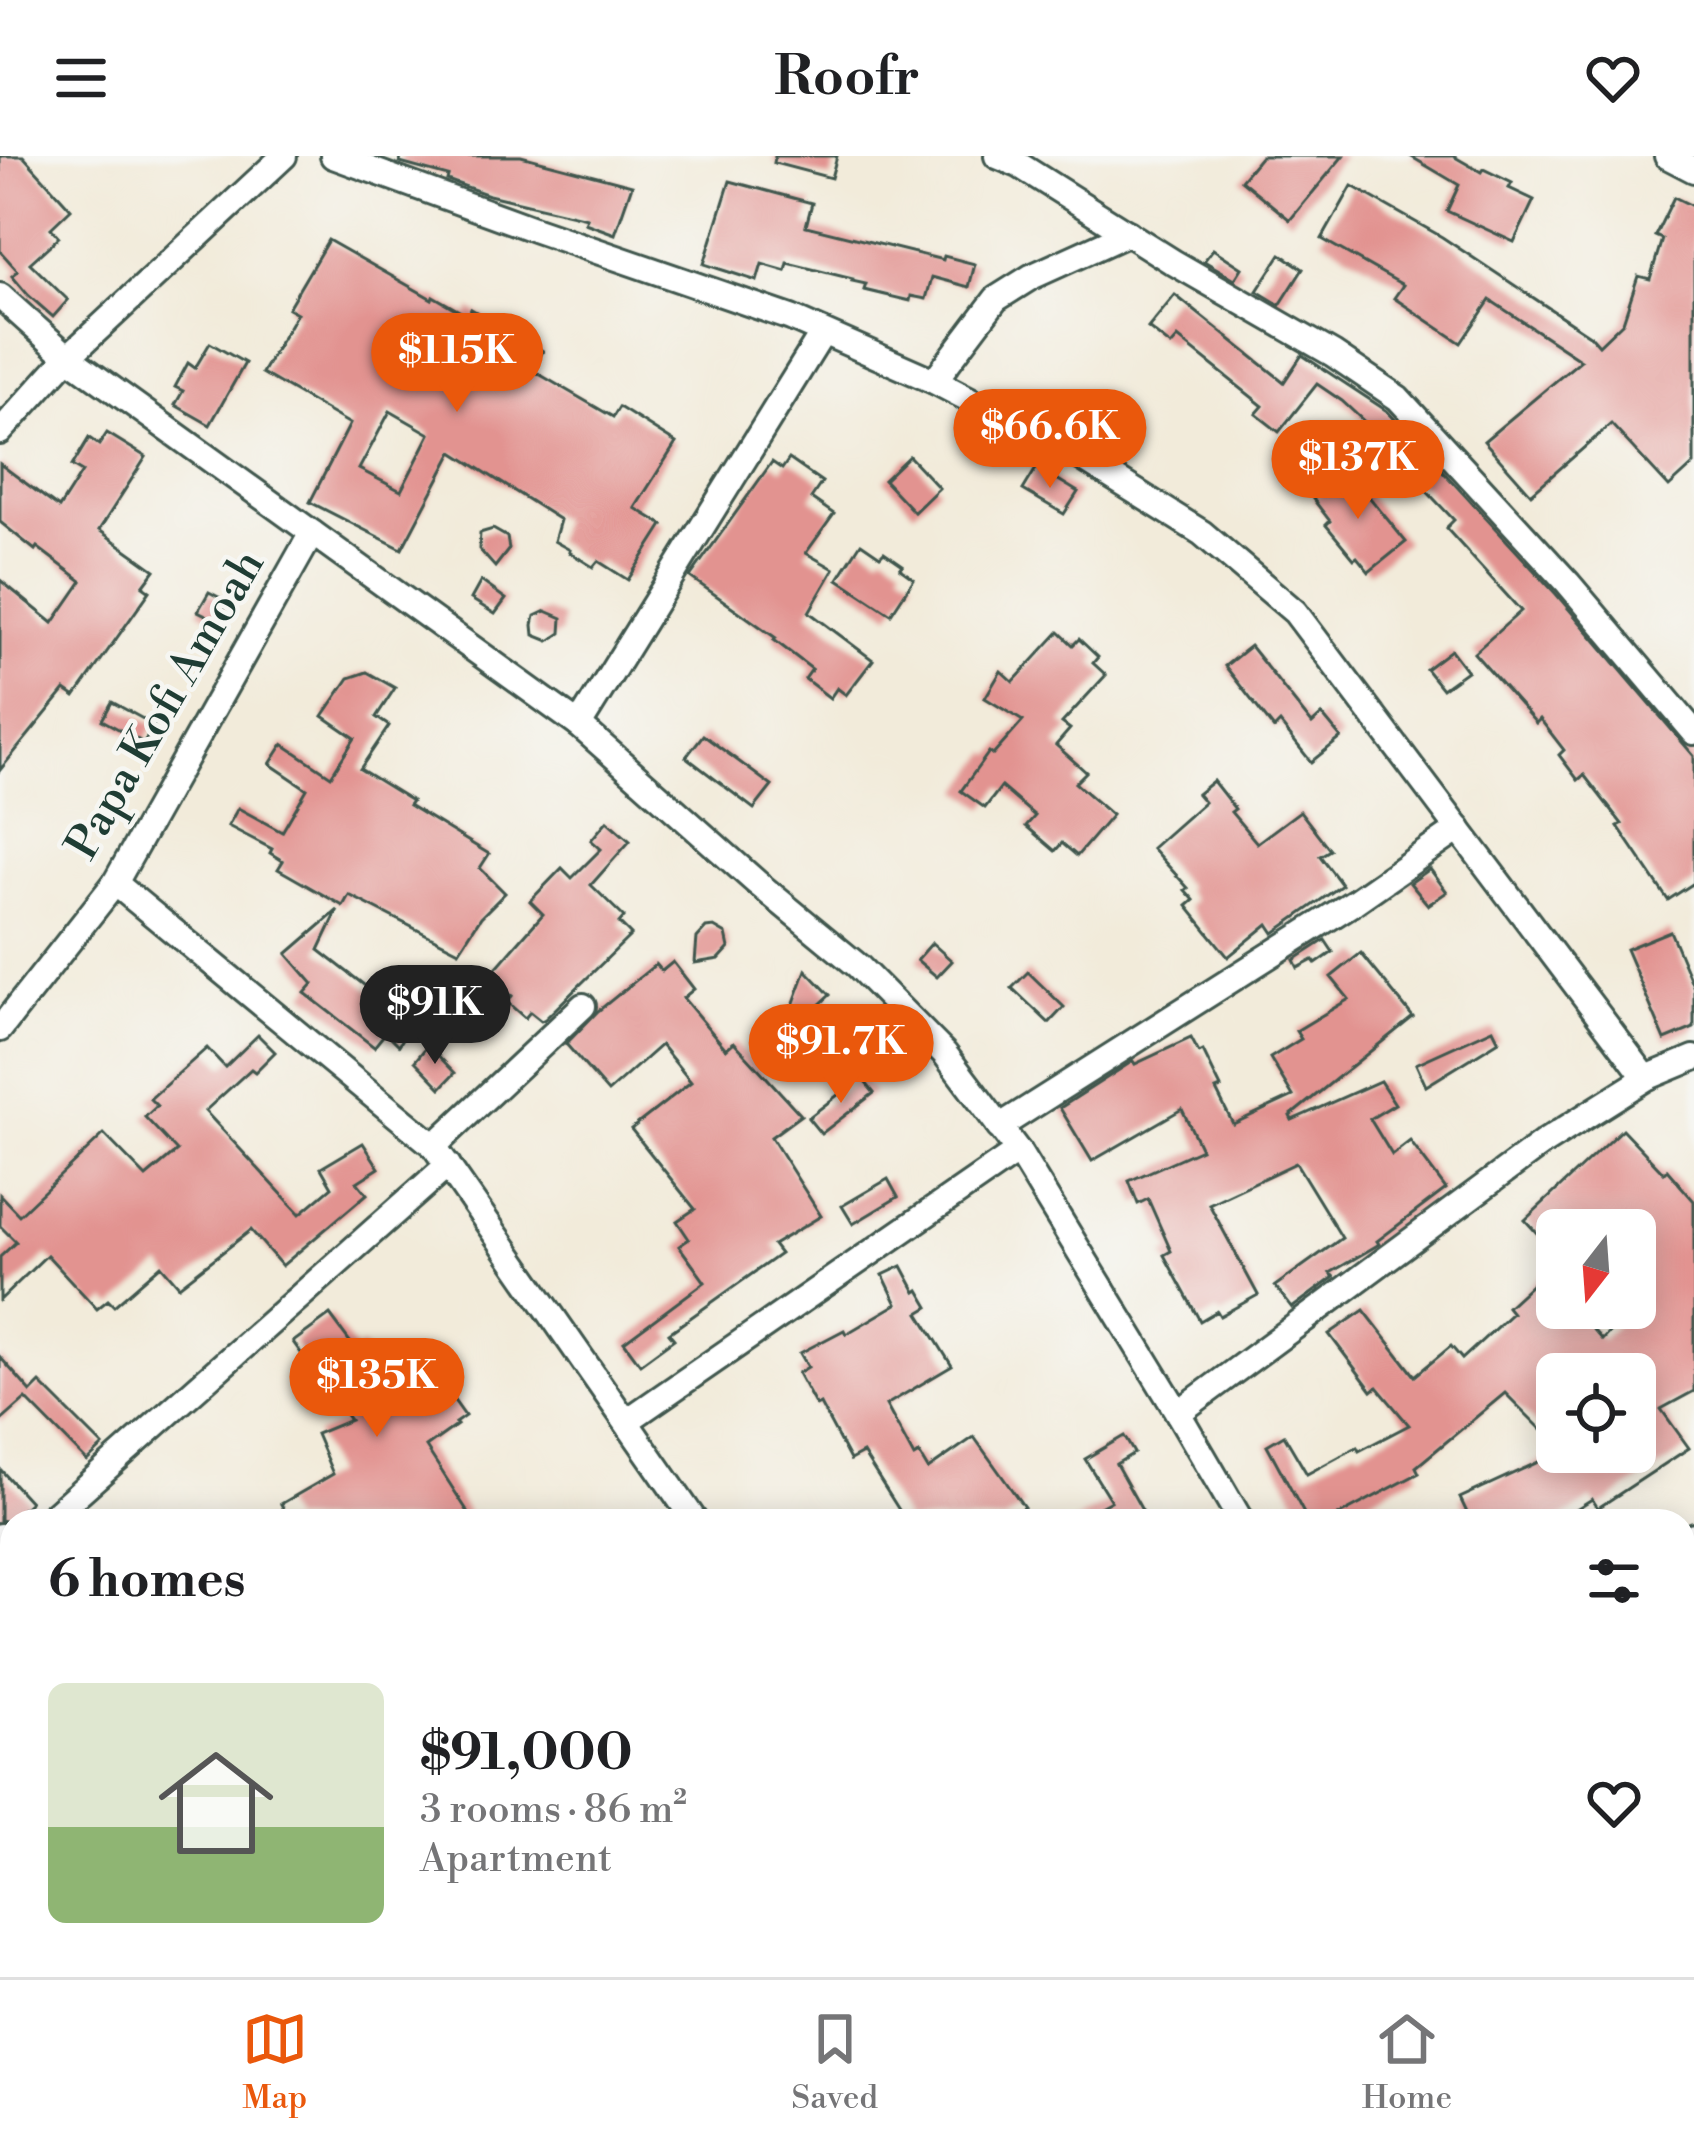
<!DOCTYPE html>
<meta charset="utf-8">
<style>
body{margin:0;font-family:"Libre Bodoni",serif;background:#f6f6f6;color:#202124;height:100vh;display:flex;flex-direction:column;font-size:45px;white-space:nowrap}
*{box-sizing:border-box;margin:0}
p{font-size:39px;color:#757577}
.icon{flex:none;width:66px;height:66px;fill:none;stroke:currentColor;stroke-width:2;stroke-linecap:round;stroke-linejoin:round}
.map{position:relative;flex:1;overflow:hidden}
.side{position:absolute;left:0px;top:1353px;width:1695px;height:468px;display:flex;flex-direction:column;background:#fff;border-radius:36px 36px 0 0;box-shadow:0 6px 30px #0003}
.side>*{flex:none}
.needle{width:78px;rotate:197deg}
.buttons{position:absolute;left:1536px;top:1053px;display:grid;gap:24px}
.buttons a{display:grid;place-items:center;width:120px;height:120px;border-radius:18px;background:#fff;box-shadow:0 6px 30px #0003;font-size:60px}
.price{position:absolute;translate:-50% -102px;padding:0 27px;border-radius:42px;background:#ea580c;color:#fff;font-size:39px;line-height:78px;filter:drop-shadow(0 3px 6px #0008)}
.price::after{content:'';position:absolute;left:50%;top:72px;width:36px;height:27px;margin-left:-18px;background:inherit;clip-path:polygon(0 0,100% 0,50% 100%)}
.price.current{background:#222;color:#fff}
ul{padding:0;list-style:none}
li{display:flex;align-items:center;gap:36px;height:300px;padding:0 48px}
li+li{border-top:3px solid #e0e0e0}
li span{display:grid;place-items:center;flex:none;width:336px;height:240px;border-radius:18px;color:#555}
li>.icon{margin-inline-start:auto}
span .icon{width:144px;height:144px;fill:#fffc;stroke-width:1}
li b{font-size:51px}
h2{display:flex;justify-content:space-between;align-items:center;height:144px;padding:0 48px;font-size:51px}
header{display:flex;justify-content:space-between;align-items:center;height:156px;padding:0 48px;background:#fff;font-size:54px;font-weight:600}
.tab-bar{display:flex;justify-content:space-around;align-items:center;height:168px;border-top:3px solid #e0e0e0;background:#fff;font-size:33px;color:#757577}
.tab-bar a{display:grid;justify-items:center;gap:6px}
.tab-bar .current{color:#ea580c}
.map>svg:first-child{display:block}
.building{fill:#e29390;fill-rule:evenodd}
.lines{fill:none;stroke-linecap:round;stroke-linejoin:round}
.minor-casing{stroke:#3f574d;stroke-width:30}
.minor{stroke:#fff;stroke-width:24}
.labels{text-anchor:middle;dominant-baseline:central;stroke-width:9;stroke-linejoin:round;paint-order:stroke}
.street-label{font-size:45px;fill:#1f3d34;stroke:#f6f6f2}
</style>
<header><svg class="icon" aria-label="menu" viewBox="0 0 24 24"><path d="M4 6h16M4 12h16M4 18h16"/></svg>Roofr<svg class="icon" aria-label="heart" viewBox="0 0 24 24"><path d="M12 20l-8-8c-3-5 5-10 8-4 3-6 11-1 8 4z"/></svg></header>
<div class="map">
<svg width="1694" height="1821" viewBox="0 0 1694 1821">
<rect width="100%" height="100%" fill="#f6f6f2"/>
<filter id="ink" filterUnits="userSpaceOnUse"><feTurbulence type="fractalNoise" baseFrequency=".00833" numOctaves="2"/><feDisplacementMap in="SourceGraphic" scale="24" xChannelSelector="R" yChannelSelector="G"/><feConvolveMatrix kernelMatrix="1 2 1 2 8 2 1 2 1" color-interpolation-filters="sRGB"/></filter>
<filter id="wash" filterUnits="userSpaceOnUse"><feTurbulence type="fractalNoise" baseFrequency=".004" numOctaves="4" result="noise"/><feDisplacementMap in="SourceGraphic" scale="48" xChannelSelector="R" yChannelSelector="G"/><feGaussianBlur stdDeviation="2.7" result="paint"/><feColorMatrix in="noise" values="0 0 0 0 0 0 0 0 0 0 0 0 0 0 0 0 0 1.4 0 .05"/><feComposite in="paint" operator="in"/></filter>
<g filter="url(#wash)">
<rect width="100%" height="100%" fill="#f2ebda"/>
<g id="blocks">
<!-- building -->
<g class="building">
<polygon points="0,0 23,0 71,53 51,72 59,81 30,107 68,144 53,161 28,139 12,120 18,115 0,95"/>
<polygon points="401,0 521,0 632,29 615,78 585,67 587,62 489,39 447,24 448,20 400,7"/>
<polygon points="775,0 837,0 831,22 774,7"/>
<polygon points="1261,0 1343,0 1290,64 1241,24"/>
<polygon points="1410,0 1453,0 1481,16 1483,13 1512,27 1509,32 1534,44 1514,86 1447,55 1459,29"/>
<polygon points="730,25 812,47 806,70 943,104 944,100 975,108 969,131 932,121 926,143 911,140 910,145 864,134 866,128 852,125 853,123 788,107 786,115 762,108 757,125 704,108"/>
<polygon points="1352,30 1442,81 1591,180 1599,189 1623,166 1638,120 1650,123 1662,83 1655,80 1674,41 1694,51 1694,308 1669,331 1611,268 1531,338 1484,285 1581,204 1490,144 1461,187 1394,142 1403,129 1322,83"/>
<path d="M328,84L432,143L433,140L468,160L471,153L543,195L532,214L613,261L619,251L676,287L635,352L663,369L628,424L598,405L593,411L569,396L570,394L554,385L560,364L453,296L402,393L310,346L350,268L262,217L297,157L288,152ZM390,255L430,278L401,335L359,313Z"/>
<polygon points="1213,93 1242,112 1235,123 1204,105"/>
<polygon points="1281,98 1303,113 1280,149 1257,135"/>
<polygon points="1175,139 1284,226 1302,199 1387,255 1556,438 1694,600 1694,727 1668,744 1618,670 1622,668 1584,619 1578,624 1559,599 1564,594 1540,563 1536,567 1474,497 1521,455 1446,372 1454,364 1380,286 1383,283 1342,245 1317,228 1279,276 1256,258 1263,250 1178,182 1171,190 1148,172"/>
<polygon points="210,187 245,207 210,269 175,249 183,235 175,231 188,207 195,212"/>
<polygon points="107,277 146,301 99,374 155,414 143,430 150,435 75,541 65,534 0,614 0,424 53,467 82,425 37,391 35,394 0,366 0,308 59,352 82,316 72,310 89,282 99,289"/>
<polygon points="909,300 939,332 914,356 884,324"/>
<polygon points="789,303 822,326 811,342 834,358 806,397 834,413 809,456 873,504 846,539 837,532 830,542 805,523 812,513 774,484 776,482 690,421 772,306 782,313"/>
<polygon points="1037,311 1078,336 1064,358 1023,334"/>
<polygon points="1348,315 1406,386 1369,416 1357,401 1354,403 1326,369 1330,365 1313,343"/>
<polygon points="493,373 507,381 509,393 495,411 479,393 480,377"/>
<polygon points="861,387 880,400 884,396 903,409 900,413 914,423 891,458 838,423"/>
<polygon points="481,425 506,443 495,458 471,443"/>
<polygon points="209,436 228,446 218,465 198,455"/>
<polygon points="546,455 562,462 561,477 549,485 534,479 533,469 535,460"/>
<polygon points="1059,476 1073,489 1079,483 1098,501 1093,507 1106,519 1062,567 1070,573 1056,589 1086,616 1075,627 1112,659 1077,700 1062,687 1055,695 1026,670 1035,660 1001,631 985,652 961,635 989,596 993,599 1023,565 985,542 1001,515 1013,526"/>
<polygon points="1250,490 1312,568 1322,559 1341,582 1311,606 1280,567 1274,573 1225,510"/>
<polygon points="1451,494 1467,515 1442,533 1426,513"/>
<polygon points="367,516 395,532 376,561 389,570 360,613 412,645 409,649 489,698 480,712 505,737 481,761 459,795 349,739 343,750 278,713 283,705 270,697 272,693 228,670 238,652 282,676 307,633 270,608 283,588 331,620 355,582 323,560 349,522"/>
<polygon points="112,546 154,569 144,587 102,564"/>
<polygon points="703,579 772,630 754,653 686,601"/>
<polygon points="1213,625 1235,653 1231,656 1257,687 1300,655 1330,694 1320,700 1342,729 1274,777 1268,768 1228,801 1187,750 1194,744 1185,734 1188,732 1152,692 1204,646 1197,638"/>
<polygon points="607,665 630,685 591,729 624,761 619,767 631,779 545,863 541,865 530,856 525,862 507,846 512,840 489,820 543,758 530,745 562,712 572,722 601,693 591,684"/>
<polygon points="1430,713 1447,736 1428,749 1410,727"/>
<polygon points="338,754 319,794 400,857 399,859 410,871 399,889 386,876 374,891 305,837 313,828 287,798"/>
<polygon points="714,771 726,778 729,792 719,803 695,807 697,782 706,772"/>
<polygon points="1670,775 1694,832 1694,872 1665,884 1626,793"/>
<polygon points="1325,784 1333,796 1316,808 1313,804 1298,812 1294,804"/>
<polygon points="932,787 952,805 937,821 917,804"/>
<polygon points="1361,797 1413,861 1290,960 1292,964 1380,925 1395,948 1370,963 1392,999 1410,985 1446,1033 1377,1085 1379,1088 1376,1090 1330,1117 1334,1121 1292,1152 1275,1130 1342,1082 1296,1007 1209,1048 1258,1139 1220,1160 1217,1155 1200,1165 1164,1099 1171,1095 1148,1043 1138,1048 1129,1025 1201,993 1182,953 1092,1005 1060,952 1133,905 1135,908 1191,882 1199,897 1203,895 1221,932 1216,934 1233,968 1293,940 1270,902 1301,883 1296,875 1349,843 1331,821"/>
<polygon points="673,806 694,833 683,842 726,893 734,886 801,959 771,981 821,1060 773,1089 780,1098 669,1177 674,1183 640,1208 624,1186 705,1126 679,1090 689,1083 677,1065 695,1053 631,973 691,926 661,889 608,936 566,888 598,855 656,808 662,815"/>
<polygon points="806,814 830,839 817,851 810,867 800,869 789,860"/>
<polygon points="1028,816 1064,851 1049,867 1012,832"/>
<polygon points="1493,873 1499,885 1426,930 1416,908"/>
<polygon points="258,879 275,896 255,916 251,913 205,955 300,1058 332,1031 321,1012 363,987 379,1012 357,1026 367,1038 282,1110 251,1074 179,1130 161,1109 114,1150 108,1144 97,1153 47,1099 0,1144 0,1101 16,1086 0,1070 0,1039 19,1059 104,978 146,1021 177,995 145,961 157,950 150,943 207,892 225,911"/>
<polygon points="428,889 455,917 441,932 415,905"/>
<polygon points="861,921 874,937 821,978 808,962"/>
<polygon points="1622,973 1664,1017 1667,1014 1694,1045 1694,1235 1661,1253 1689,1292 1598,1352 1592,1343 1557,1365 1471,1365 1460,1342 1560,1296 1635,1296 1635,1218 1557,1218 1557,1289 1505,1237 1416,1311 1419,1317 1328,1365 1308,1365 1267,1289 1284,1279 1307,1318 1357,1291 1359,1295 1409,1269 1377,1231 1372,1235 1329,1178 1364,1154 1415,1220 1451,1190 1462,1203 1512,1157 1507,1151 1557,1105 1557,1152 1574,1152 1602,1184 1632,1152 1635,1152 1635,1074 1557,1074 1557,1099 1525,1064"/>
<polygon points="888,1023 898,1041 853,1068 842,1050"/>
<polygon points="902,1110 916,1136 919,1134 929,1151 919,1157 952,1210 886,1249 914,1301 919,1298 928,1313 974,1281 1024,1351 1003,1365 906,1365 863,1297 850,1304 820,1248 816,1250 798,1217 808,1211 800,1197 844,1174 846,1178 897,1148 883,1119"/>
<polygon points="330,1159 356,1194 362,1190 393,1232 428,1208 465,1260 455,1267 457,1269 426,1291 468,1356 454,1365 291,1365 281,1348 333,1318 316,1278 350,1264 293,1186"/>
<polygon points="0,1201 31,1236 40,1227 103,1290 87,1305 26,1243 0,1266"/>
<polygon points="1124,1280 1134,1297 1116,1308 1148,1365 1074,1365 1111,1345 1085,1303"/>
<polygon points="0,1313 30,1346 8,1366 0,1364"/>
</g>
</g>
</g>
<g filter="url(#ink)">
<use href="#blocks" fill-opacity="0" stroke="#3f574d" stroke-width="3"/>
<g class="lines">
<defs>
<g id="minor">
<polyline points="333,0 536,74 791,162 934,225 1082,302 1202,377 1295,456 1646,922"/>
<polyline points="997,0 1019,9 1173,106 1333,198 1398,242 1568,427 1694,576"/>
<polyline points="1667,0 1694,14"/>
<polyline points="0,140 68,201 579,569 756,726 858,810 945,898 1018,995 1178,1257 1241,1365"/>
<polyline points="934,225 996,143 1031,121 1128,77"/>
<polyline points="0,276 68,201 284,0"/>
<polyline points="579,569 822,178"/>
<polyline points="115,727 434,990 695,1365"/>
<polyline points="0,873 115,727 312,377"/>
<polyline points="999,971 1354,746 1459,673"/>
<polyline points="434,990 583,850"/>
<polyline points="1178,1257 1543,987 1646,922 1694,902"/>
<polyline points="627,1265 1018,995"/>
<polyline points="47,1365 448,1009"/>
<polyline points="0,1380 12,1393"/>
<polyline points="1683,1389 1694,1379"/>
<polyline points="338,1809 347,1821"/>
<polyline points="710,1809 719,1821"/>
<polyline points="1025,1809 1035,1821"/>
<polyline points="70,1821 87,1809"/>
<polyline points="857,1821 874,1809"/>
<polyline points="1261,1821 1272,1809"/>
</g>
</defs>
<!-- minor casing -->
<use href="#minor" class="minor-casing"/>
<!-- minor -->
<use href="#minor" class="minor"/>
</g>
</g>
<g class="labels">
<!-- street labels -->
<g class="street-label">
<text transform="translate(166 549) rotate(-60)">Papa Kofi Amoah</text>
</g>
</g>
</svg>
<div class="buttons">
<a><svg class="needle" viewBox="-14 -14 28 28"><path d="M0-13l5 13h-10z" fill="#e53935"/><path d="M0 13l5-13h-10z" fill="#757577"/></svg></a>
<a><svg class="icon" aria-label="locate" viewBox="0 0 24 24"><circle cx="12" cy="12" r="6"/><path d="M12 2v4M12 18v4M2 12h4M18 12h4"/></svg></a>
</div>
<b class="price" style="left:457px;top:259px">$115K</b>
<b class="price" style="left:1050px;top:335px">$66.6K</b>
<b class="price" style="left:1358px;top:366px">$137K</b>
<b class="price current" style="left:435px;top:911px">$91K</b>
<b class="price" style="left:841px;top:950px">$91.7K</b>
<b class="price" style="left:377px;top:1284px">$135K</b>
<section class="side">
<h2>6 homes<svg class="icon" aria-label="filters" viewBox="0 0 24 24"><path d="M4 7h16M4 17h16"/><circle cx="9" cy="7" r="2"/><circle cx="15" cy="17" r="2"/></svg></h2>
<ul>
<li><span style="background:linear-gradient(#dfe7d0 60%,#8fb573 0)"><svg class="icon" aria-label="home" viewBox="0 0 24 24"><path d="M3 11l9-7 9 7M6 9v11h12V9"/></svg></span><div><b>$91,000</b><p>3 rooms · 86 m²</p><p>Apartment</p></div><svg class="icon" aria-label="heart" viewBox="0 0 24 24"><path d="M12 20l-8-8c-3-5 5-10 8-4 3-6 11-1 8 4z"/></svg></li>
</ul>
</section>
</div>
<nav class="tab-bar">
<a class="current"><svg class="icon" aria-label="map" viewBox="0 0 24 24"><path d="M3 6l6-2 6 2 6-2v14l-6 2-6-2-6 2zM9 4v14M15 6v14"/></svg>Map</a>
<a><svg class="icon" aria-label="saved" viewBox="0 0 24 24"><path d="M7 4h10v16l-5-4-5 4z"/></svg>Saved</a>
<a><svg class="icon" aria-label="home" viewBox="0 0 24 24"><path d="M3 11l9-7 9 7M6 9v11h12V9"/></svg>Home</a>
</nav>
